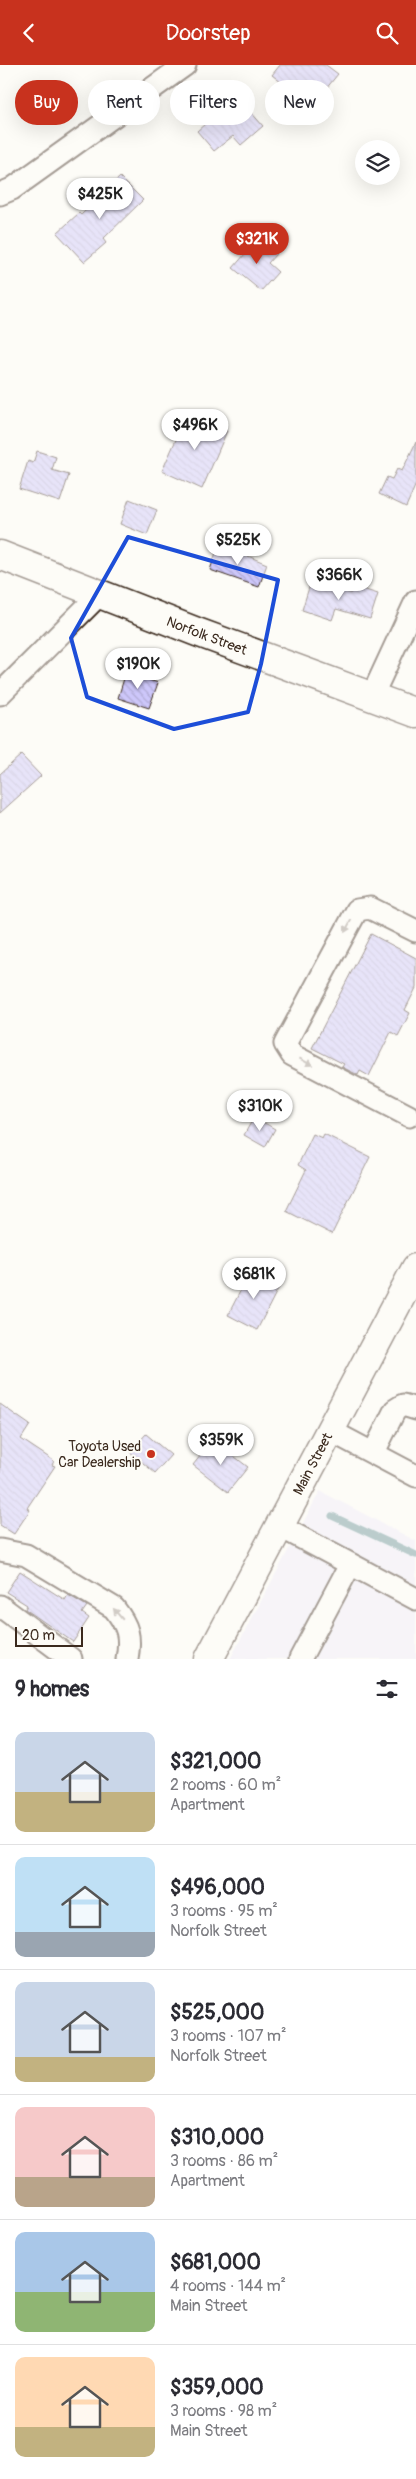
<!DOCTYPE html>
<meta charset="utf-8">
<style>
body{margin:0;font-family:Pangolin,sans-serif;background:#f2f2f3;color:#2b2b33;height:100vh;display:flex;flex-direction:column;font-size:19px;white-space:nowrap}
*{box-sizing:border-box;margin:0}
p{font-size:16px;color:#7c7c81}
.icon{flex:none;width:28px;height:28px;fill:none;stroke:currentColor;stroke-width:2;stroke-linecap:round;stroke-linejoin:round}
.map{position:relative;height:1594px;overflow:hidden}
.drawer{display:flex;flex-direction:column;background:#fff;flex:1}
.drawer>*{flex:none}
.guide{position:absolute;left:15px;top:15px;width:386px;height:45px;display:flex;gap:10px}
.fabs{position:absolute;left:355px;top:75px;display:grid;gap:10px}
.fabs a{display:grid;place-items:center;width:45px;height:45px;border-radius:50%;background:#fff;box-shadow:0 5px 20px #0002;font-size:25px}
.scale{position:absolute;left:15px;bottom:12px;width:68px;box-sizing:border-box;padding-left:5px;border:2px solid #3b2a1e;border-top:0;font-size:14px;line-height:18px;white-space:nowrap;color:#3b2a1e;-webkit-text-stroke:4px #fdfcf7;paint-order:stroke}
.price{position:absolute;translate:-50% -42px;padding:0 11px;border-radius:18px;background:#fff;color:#222;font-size:16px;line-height:32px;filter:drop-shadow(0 1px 2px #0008)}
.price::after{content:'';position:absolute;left:50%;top:30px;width:15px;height:11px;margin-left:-8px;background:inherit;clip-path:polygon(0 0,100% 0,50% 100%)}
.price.on{background:#c8321e;color:#fff}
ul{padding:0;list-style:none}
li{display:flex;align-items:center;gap:15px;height:125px;padding:0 15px}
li+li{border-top:1px solid #e1e1e2}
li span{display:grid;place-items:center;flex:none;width:140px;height:100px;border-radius:10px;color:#555}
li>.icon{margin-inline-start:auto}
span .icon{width:60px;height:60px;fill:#fffc;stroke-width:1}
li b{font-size:21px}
h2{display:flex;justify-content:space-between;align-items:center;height:60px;padding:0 15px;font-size:21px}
.chip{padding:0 18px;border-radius:22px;background:#fff;box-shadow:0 5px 20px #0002;font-size:18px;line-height:45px}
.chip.on{background:#c8321e;color:#fff}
header{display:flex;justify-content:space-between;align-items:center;height:65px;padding:0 15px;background:#c8321e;color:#fff;font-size:22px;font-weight:600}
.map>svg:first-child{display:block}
.built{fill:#efecf8}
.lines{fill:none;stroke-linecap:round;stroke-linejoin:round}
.stream{stroke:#6a9397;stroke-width:7}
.building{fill:url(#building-back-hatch);stroke:#3b2a1e}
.minor-casing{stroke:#3b2a1e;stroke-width:25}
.major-casing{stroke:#3b2a1e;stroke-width:31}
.minor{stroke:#fdfcf7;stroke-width:21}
.major{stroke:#fdfcf7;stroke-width:28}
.oneway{fill:#9c938a}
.marked{fill:none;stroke:#1d4ed8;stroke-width:4;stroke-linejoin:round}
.poi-dot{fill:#c8321e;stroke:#fdfcf7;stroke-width:2}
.labels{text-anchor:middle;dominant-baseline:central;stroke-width:4;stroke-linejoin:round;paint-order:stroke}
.street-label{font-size:14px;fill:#3b2a1e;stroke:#fdfcf7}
.poi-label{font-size:14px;fill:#3b2a1e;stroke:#fdfcf7;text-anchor:end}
</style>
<header><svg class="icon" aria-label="back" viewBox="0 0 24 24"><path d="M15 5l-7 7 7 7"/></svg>Doorstep<svg class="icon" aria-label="search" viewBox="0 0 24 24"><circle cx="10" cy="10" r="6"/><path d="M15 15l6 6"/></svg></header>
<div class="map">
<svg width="416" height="1594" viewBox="0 0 416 1594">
<defs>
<pattern id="building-back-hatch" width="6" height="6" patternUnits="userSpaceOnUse" patternTransform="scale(1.25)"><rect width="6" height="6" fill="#cdc7fa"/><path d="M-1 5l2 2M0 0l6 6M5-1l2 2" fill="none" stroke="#b1abd6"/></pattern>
</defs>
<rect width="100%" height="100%" fill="#fdfcf7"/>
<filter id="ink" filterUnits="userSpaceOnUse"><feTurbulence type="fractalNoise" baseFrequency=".02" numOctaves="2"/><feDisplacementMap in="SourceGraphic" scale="10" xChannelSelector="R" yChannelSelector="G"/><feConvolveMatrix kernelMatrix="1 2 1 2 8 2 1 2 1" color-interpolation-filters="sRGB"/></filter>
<g filter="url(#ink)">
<!-- built -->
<polygon class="built" points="320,1426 416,1476 416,1594 230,1594"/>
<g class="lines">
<!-- stream -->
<polyline class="stream" points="332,1451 416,1490"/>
</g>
<!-- building -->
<g class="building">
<polygon points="280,0 326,0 338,9 321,30 314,24 305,36 272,10"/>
<polygon points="237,31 263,61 241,80 233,71 214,86 197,66"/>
<polygon points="120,112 143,135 103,174 106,178 84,197 57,168 79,148 81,150"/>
<polygon points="258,174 276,189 268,198 278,207 261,226 233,203"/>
<polygon points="188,348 227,366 202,424 162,406"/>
<polygon points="416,377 416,419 406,442 379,429 387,412 392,414 397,404 402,406"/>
<polygon points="37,386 56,392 52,405 69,410 60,437 19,424 28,396 33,398"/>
<polygon points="129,434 157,445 147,470 120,459"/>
<polygon points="219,479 267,499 259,522 210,505"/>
<polygon points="311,516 351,528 353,521 378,529 370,554 336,544 332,555 302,545"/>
<polygon points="126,607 158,618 149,643 118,633"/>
<polygon points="21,690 41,711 0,748 0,709"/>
<polygon points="371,869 416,893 416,923 405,945 410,948 398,971 391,967 369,1011 360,1006 358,1010 342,1002 344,999 312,983"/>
<polygon points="254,1052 275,1064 265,1082 244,1070"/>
<polygon points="313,1069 322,1073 324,1069 370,1092 332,1169 286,1146 306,1105 298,1100"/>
<polygon points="251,1205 280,1220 257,1265 228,1250"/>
<polygon points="0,1339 30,1360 21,1374 54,1396 52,1400 55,1401 27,1443 30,1445 14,1469 0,1460"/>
<polygon points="146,1369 171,1390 155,1408 130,1387"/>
<polygon points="213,1375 248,1402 228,1427 193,1400"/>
<polygon points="20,1506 65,1535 68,1530 87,1541 82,1548 89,1553 73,1577 25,1544 27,1540 6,1527"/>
</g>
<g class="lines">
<defs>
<g id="minor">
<polyline points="0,129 12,124 185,0"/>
<polyline points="0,629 100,529"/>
<polyline points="372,631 416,536"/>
<polyline points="409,1051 292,990 285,979 357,845 370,843 416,866"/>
<polyline points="329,1365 416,1411"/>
<polyline points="374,1387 395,1345 403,1340 416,1344"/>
<polyline points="279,1461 416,1534"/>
<path d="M0,1485L26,1490L114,1543C128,1561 131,1571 127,1594"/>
<polyline points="0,1541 71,1594"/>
<polyline points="300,1594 350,1500"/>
</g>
<g id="major">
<path id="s1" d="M0,490L197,567L416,648"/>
<path id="s2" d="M209,1594L416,1203"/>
</g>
</defs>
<!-- minor casing -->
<use href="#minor" class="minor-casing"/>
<!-- major casing -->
<use href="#major" class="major-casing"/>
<!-- minor -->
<use href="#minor" class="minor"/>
<!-- major -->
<use href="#major" class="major"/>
</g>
<!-- one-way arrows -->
<defs><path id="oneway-solid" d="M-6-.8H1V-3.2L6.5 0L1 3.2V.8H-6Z" transform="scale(1.25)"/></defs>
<g class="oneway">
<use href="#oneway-solid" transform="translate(348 861) rotate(118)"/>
<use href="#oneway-solid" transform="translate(306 997) rotate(28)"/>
<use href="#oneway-solid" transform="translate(118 1549) rotate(-130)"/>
</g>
</g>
<!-- marked area -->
<path d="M0 0H416V1594H0ZM128,472L278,515L261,599L248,647L174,664L87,632L71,573Z" fill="#fdfcf7" fill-opacity=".55" fill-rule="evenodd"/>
<path class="marked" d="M128,472L278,515L261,599L248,647L174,664L87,632L71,573Z"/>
<!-- markers -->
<circle class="poi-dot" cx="151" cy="1389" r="5"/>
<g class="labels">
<!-- street labels -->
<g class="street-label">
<text stroke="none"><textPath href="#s1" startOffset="222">Norfolk Street</textPath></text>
<text stroke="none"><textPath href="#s2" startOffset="221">Main Street</textPath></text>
</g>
<!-- poi labels -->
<g class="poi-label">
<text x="141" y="1381">Toyota Used<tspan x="141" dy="16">Car Dealership</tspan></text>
</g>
</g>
</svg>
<div class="fabs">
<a><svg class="icon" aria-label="layers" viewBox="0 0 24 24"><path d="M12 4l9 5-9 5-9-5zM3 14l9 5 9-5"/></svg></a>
</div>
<div class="scale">20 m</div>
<b class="price" style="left:100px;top:155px">$425K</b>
<b class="price on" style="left:257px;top:200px">$321K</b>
<b class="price" style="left:195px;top:386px">$496K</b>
<b class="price" style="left:238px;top:501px">$525K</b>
<b class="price" style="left:339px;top:536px">$366K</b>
<b class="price" style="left:138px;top:625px">$190K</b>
<b class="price" style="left:260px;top:1067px">$310K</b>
<b class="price" style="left:254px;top:1235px">$681K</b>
<b class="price" style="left:221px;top:1401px">$359K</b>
<div class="guide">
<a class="chip on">Buy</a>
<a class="chip">Rent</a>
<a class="chip">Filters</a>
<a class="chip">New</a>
</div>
</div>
<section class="drawer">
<h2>9 homes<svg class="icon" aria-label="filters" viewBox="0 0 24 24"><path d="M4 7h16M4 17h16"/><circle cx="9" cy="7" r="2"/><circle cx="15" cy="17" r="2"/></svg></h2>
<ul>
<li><span style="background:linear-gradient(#c9d6e8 60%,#c2b280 0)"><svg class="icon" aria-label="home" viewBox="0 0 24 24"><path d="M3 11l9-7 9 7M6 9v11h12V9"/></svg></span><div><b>$321,000</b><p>2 rooms · 60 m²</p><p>Apartment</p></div></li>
<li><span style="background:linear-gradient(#bfe0f5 75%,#9aa5b1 0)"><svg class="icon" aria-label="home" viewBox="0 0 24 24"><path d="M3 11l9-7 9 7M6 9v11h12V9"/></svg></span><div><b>$496,000</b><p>3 rooms · 95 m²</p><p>Norfolk Street</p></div></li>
<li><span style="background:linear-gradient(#c9d6e8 75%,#c2b280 0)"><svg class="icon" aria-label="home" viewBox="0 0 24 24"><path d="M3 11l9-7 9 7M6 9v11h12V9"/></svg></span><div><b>$525,000</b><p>3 rooms · 107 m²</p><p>Norfolk Street</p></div></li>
<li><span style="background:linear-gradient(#f6c9c9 70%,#b9a48a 0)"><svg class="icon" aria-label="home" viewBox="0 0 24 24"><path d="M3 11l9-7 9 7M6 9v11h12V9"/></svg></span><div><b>$310,000</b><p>3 rooms · 86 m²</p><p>Apartment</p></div></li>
<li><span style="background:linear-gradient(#a9c7e8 60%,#8fb573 0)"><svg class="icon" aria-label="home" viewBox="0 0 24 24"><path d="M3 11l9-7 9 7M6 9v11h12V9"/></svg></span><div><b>$681,000</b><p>4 rooms · 144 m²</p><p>Main Street</p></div></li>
<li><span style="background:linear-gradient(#ffd9b3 70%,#c2b280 0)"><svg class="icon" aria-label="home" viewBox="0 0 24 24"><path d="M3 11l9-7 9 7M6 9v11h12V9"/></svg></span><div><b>$359,000</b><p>3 rooms · 98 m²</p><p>Main Street</p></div></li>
</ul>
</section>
